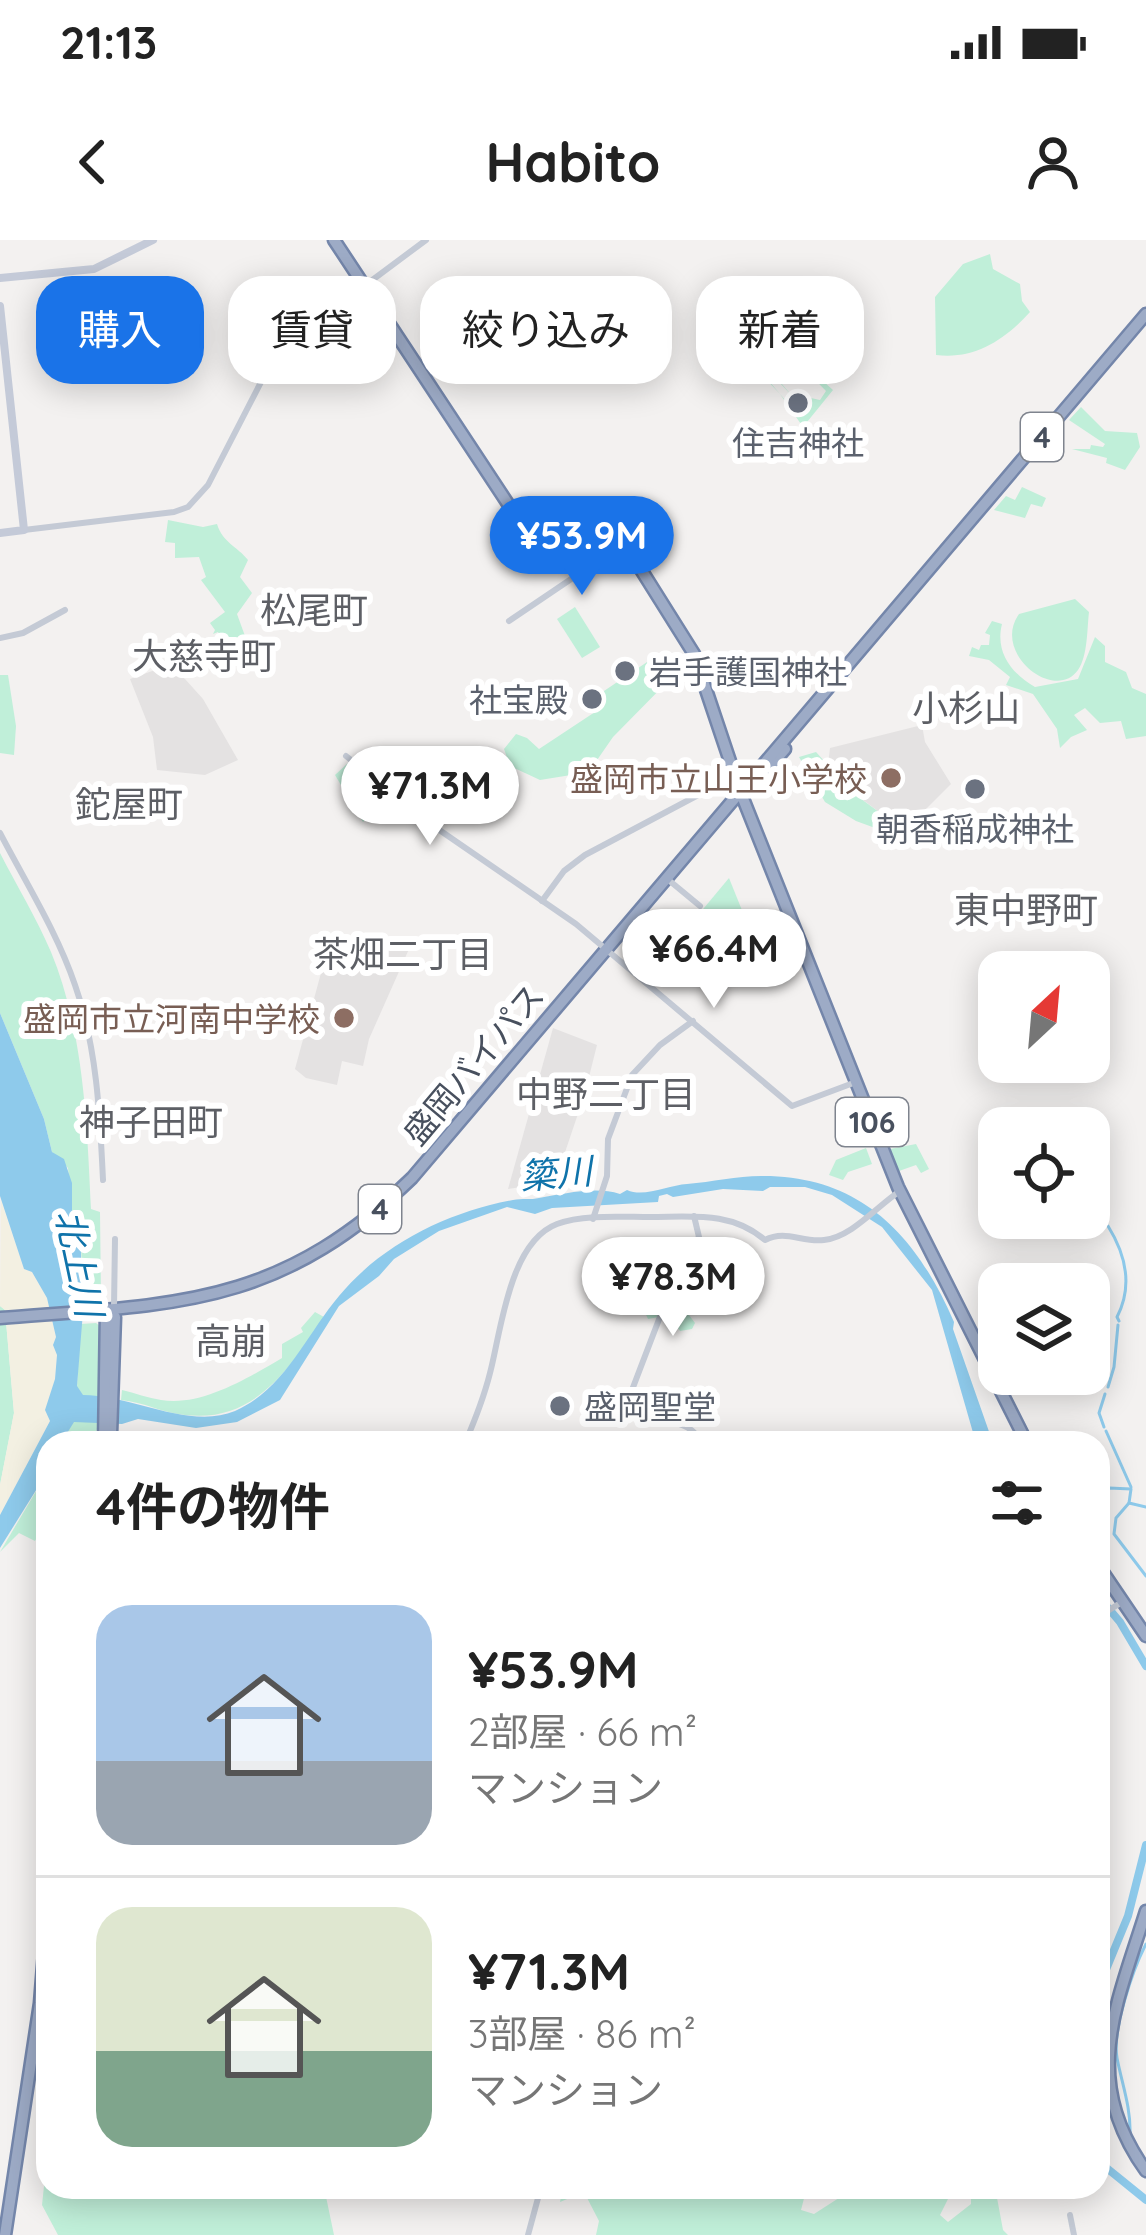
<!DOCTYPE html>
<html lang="ja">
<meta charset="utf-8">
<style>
body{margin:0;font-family:Quicksand,"Noto Sans JP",sans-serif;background:#f2f2f2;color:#222;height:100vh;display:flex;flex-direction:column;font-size:45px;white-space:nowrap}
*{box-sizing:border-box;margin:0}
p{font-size:39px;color:#767676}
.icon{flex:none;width:66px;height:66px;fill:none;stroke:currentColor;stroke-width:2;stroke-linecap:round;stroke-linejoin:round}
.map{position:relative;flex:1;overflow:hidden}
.details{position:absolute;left:36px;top:1191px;width:1074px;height:768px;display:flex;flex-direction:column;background:#fff;border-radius:36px;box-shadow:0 6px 30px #0003}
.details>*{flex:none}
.guide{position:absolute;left:36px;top:36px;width:1074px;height:108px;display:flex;gap:24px}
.needle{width:78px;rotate:26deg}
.controls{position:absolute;left:978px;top:711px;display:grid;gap:24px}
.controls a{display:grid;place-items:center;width:132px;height:132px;border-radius:24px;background:#fff;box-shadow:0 6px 30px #0003;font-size:60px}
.price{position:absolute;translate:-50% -102px;padding:0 27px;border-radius:42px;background:#fff;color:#222;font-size:39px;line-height:78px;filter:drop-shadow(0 3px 6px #0008)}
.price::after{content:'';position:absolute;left:50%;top:72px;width:36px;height:27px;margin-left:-18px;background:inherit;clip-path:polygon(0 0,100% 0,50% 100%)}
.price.active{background:#1a73e8;color:#fff}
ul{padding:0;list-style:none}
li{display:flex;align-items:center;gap:36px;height:300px;padding:0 60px}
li+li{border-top:3px solid #e0e0e0}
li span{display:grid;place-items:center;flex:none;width:336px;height:240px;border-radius:36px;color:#555}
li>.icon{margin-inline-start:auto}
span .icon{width:144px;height:144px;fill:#fffc;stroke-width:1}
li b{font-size:51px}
h2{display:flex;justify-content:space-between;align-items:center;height:144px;padding:0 60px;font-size:51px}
.chip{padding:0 42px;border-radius:36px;background:#fff;box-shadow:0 6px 30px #0003;font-size:42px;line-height:108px}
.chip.active{background:#1a73e8;color:#fff}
.status{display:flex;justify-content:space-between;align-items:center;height:84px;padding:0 60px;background:#fff;direction:ltr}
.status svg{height:33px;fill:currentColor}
header{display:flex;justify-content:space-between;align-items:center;height:156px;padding:0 60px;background:#fff;font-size:54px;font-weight:700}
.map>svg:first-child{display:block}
.education{fill:#e4e2e2}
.green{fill:#c0efd9;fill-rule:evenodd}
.sand{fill:#f3f0e2}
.water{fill:#8ecaeb}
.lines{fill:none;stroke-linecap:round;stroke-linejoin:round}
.stream{stroke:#8ecaeb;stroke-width:3}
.river{stroke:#8ecaeb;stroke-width:8}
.trunk-casing{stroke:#7486aa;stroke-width:15}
.tertiary{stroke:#c4cad5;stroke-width:6}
.secondary{stroke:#c4cad8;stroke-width:8}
.trunk{stroke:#9dabc6;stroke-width:10}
.worship-dot{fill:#6b7280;stroke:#fff;stroke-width:4.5}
.education-dot{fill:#8d6e63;stroke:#fff;stroke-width:4.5}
.labels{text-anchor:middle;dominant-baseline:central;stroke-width:12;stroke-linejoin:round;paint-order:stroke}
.shield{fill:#fff;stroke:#7f848e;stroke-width:3}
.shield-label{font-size:30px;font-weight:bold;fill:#48505e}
.worship-label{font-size:33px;fill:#5b616d;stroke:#fff}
.education-label{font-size:33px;fill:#785e54;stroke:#fff;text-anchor:end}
.street-label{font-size:33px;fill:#48505e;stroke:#fff}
.neighbourhood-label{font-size:36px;fill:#5d5f65;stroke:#fff}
.water-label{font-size:36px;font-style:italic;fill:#0f73aa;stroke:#fff}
</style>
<div class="status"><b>21:13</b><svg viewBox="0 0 49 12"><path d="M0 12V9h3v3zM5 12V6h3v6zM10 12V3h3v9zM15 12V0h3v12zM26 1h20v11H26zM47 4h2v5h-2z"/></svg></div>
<header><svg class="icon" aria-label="back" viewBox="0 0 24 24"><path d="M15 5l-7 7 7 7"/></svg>Habito<svg class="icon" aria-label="person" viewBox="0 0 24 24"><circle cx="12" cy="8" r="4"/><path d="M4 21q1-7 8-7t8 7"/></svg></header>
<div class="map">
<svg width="1146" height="1995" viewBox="0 0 1146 1995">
<rect width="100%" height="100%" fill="#f3f1f0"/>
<!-- education -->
<g class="education">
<polygon points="166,426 185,439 203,459 238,520 205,535 157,530 153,497 130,439"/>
<polygon points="922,485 925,502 951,544 924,571 928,576 906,592 827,533 830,508"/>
<polygon points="375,699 409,709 369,799 363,826 342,821 337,845 306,838 295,829 321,733 319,714 341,702"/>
<polygon points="553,788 597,805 585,853 555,942 508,949"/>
</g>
<!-- green -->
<g class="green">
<path d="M990,14L993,29L1020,44L1022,61L1030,72C1005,100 974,120 936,115L935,57L963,24Z"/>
<path d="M773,96L833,150L803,187L780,154L748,120ZM774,98L826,151L820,160L811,158L797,174L752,121L756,117L793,157L757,115Z"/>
<polygon points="1081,167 1105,191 1137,193 1140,207 1125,230 1106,223 1107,218 1072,209 1090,209 1091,205 1103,207 1105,204 1069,180"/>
<polygon points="1022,247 1046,258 1042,267 1031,264 1025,278 994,270 1006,256 1015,260"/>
<path d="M168,280L203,287L217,284C223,303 237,306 248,320L240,337L252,353L237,374L245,396L228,409L218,392L213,394L215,390L210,383L225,372L201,340L206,337L199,317L175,318V303L165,302Z"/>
<path d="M1075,359L1089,372C1087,388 1088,416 1078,430C1055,463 991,413 1019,374Z"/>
<polygon points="575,367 600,407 582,418 557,379"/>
<path d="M992,381L1002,384C995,412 1011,433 1035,447L1078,439L1095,397L1105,406V422L1126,432L1132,448L1146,454V496L1126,499L1121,481L1100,483L1085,468L1074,475L1087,490L1071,497L1060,508L1057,489L1033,454L1006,445L1010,437L989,420L969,416L972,407L979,410L981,405H989L990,395L985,393Z"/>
<polygon points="659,414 678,431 613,497 595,523 571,535 540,540 510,526 504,509 516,494 527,498 539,509 595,472 593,467 600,461 598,455"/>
<polygon points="0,435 8,435 16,486 14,515 0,513"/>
<polygon points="816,512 826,523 826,533 906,592 934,574 938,581 931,587 897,596 856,581 825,562 799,517"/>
<polygon points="348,523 389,558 363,582 335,535"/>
<path d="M0,613C17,646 37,679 51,712C84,792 87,884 91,969L100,972L101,1056L95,1066L83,1067L85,1050L98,1049L82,1046L81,996L72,972L68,928L52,912L44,879L0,773Z"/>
<polygon points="729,638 762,720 756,729 694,680"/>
<polygon points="916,904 929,929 921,933 916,925 899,931 890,909"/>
<polygon points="866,908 872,924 848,932 843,940 829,935 836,920"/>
<polygon points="646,1052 664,1053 671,1071 686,1071 695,1083 692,1089 680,1091 669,1075 648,1079 641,1064"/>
<polygon points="0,1066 5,1070 14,1173 0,1245"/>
<path d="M315,1072L324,1077C289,1129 255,1183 185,1175C162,1173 144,1162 121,1160L122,1150C135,1153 148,1158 161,1160C201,1167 248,1138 282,1118V1104L303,1092L301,1088Z"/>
<polygon points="96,1083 101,1087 100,1158 83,1156 77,1147 80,1084"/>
<polygon points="73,1182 99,1182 93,1203 61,1203"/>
<polygon points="48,1231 48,1278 35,1301 19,1293 0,1312"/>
<polygon points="48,1908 48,1947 324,1947 334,1995 58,1995 42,1965"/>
<polygon points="563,1947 645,1947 672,1957 672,1947 807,1947 801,1970 814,1974 856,1947 952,1951 940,1975 948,1982 971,1964 971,1947 995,1947 1003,1990 1008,1995 596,1995 599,1981 584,1952 560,1962"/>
</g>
<!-- sand -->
<polygon class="sand" points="1,960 24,1029 32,1032 47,1058 56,1097 53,1105 57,1115 55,1139 46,1170 50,1181 0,1275 0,1245 14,1173 5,1070 0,1066"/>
<!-- water -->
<path class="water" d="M0,773L44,879L52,912L64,919L72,943V972L81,996V1040L85,1047L77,1146L83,1155C131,1155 190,1190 235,1171C285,1149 306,1095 339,1056C382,1004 448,972 513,960C522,958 531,960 539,958C564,954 595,946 620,954L627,950C644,958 669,945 687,944C712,942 737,936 761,936C861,935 917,996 954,1082L953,1089L993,1203H976L932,1050L882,987L832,955L805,947H770L763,951L723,949L673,957L667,954L659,956L658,962L552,968L535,974L507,967L439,991L394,1019L379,1036L339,1066L280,1160L237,1182L196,1188L138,1179L122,1184L74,1182L61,1203H48V1231L0,1308V1275L50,1181L45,1170L55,1139L57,1115L53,1105L56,1097L47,1058L32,1032L24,1029L0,956Z"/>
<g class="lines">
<!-- stream -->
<g class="stream">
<path d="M1108,986C1126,1015 1133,1046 1117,1077L1119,1081"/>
<polyline points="1108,1147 1114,1127 1118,1085"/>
<polyline points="1104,1187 1099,1173 1105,1154"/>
<polyline points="1106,1191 1131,1247"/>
<polyline points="1098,1258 1109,1248 1131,1249 1129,1263 1146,1267"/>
<polyline points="1129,1263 1116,1278 1114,1294 1146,1336"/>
<path d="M1130,1894C1131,1868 1122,1844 1117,1818C1112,1790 1133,1729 1146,1704"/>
</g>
<!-- river -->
<g class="river">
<polyline points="1098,1356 1120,1382 1146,1426"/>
<polyline points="1098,1749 1128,1676 1146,1605"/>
<polyline points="1098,1921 1146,1960"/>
</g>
<defs>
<g id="trunk">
<polyline points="334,0 518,279 541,292 593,286 612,293 635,320 694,414 740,551 898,947 1027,1203"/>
<polyline points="758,540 785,509"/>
<path d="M0,1078C175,1064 277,1068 412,938L1146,74"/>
<polyline points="111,1194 115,1077"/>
<polyline points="104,1203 106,1070"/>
<polyline points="1098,1325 1146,1396"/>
<path d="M1146,1671C1116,1767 1080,1839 1146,1931"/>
<polyline points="5,1995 40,1763 48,1662"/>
</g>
</defs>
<!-- trunk casing -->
<use href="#trunk" class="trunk-casing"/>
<!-- tertiary -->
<g class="tertiary">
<polyline points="24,290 174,272 188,267 208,245 277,111 426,0"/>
<polyline points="509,381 620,306"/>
<polyline points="0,398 23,393 65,370"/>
<polyline points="346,516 435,587 576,684 792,866 856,842"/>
<path d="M0,593C26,643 57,692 75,745C97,807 100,876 103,940"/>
<polyline points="671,642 700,666"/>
<polyline points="542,661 564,631 585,615 734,536"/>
<path d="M694,976L699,997L679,1027L632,1150C636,1156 638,1163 642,1168C659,1187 690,1176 701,1203"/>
<polyline points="593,979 607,936 608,899 632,835 660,805 693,781"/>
<polyline points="114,1067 115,999"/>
<path d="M465,1203C475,1180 484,1157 490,1133C501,1092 509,1002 557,984C583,974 622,977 650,977C692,977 731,971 765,1000C786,989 802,1003 824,1000C852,997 877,966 900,951"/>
<polyline points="1098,1377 1122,1362"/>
<polyline points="1070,1975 1074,1995"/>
<polyline points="528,1995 541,1947"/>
</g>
<!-- secondary -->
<g class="secondary">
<polyline points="0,38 94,29 153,0"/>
<polyline points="0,66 24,290 0,293"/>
</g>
<!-- trunk -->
<use href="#trunk" class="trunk"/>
</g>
<!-- markers -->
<g class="worship-dot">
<circle cx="798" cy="163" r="12"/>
<circle cx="625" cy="431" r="12"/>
<circle cx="592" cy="459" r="12"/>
<circle cx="975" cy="549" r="12"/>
<circle cx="560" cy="1166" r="12"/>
</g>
<g class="education-dot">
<circle cx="891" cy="538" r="12"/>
<circle cx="344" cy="778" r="12"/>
</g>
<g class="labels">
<!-- shield labels -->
<g class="shield">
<rect x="1021" y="173" width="42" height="48" rx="9"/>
<rect x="836" y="858" width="72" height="48" rx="9"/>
<rect x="359" y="945" width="42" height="48" rx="9"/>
</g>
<g class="shield-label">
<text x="1042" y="197">4</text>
<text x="872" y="882">106</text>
<text x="380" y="969">4</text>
</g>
<!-- worship labels -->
<g class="worship-label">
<text x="798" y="202">住吉神社</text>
<text x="649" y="431" text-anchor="start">岩手護国神社</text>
<text x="568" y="459" text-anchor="end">社宝殿</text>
<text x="975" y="588">朝香稲成神社</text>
<text x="584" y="1166" text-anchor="start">盛岡聖堂</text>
</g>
<!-- education labels -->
<g class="education-label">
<text x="867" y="538">盛岡市立山王小学校</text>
<text x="320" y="778">盛岡市立河南中学校</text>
</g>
<!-- street labels -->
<g class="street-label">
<text transform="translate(473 824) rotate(-50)">盛岡バイパス</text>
</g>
<!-- neighbourhood labels -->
<g class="neighbourhood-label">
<text x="314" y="369">松尾町</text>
<text x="204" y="415">大慈寺町</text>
<text x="966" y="467">小杉山</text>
<text x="129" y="563">鉈屋町</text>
<text x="1026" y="669">東中野町</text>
<text x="403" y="713">茶畑二丁目</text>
<text x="606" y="853">中野二丁目</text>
<text x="151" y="881">神子田町</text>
<text x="231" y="1100">高崩</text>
</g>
<!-- water labels -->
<g class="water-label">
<text transform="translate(556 933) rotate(-5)">簗川</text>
<text transform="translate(80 1023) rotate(78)">北上川</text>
</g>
</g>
</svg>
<div class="controls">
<a><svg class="needle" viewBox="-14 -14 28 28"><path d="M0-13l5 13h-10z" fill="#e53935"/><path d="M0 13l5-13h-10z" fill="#767676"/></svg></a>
<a><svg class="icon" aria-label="locate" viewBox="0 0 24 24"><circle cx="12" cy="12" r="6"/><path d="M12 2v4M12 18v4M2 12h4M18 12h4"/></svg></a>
<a><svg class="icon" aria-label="layers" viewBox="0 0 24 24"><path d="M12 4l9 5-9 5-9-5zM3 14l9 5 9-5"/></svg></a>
</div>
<b class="price active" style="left:582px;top:358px">¥53.9M</b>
<b class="price" style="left:430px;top:608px">¥71.3M</b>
<b class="price" style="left:714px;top:771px">¥66.4M</b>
<b class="price" style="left:673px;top:1099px">¥78.3M</b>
<div class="guide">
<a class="chip active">購入</a>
<a class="chip">賃貸</a>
<a class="chip">絞り込み</a>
<a class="chip">新着</a>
</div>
<section class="details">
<h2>4件の物件<svg class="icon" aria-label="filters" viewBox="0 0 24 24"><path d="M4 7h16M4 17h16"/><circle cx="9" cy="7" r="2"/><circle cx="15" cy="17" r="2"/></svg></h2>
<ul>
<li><span style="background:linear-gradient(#a9c7e8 65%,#9aa5b1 0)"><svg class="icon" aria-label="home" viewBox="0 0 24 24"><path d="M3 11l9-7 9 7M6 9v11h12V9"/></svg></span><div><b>¥53.9M</b><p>2部屋 · 66 m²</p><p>マンション</p></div></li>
<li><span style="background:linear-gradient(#dfe7d0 60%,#7fa58c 0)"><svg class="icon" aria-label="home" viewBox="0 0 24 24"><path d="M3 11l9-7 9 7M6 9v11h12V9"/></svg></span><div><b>¥71.3M</b><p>3部屋 · 86 m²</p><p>マンション</p></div></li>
</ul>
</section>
</div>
